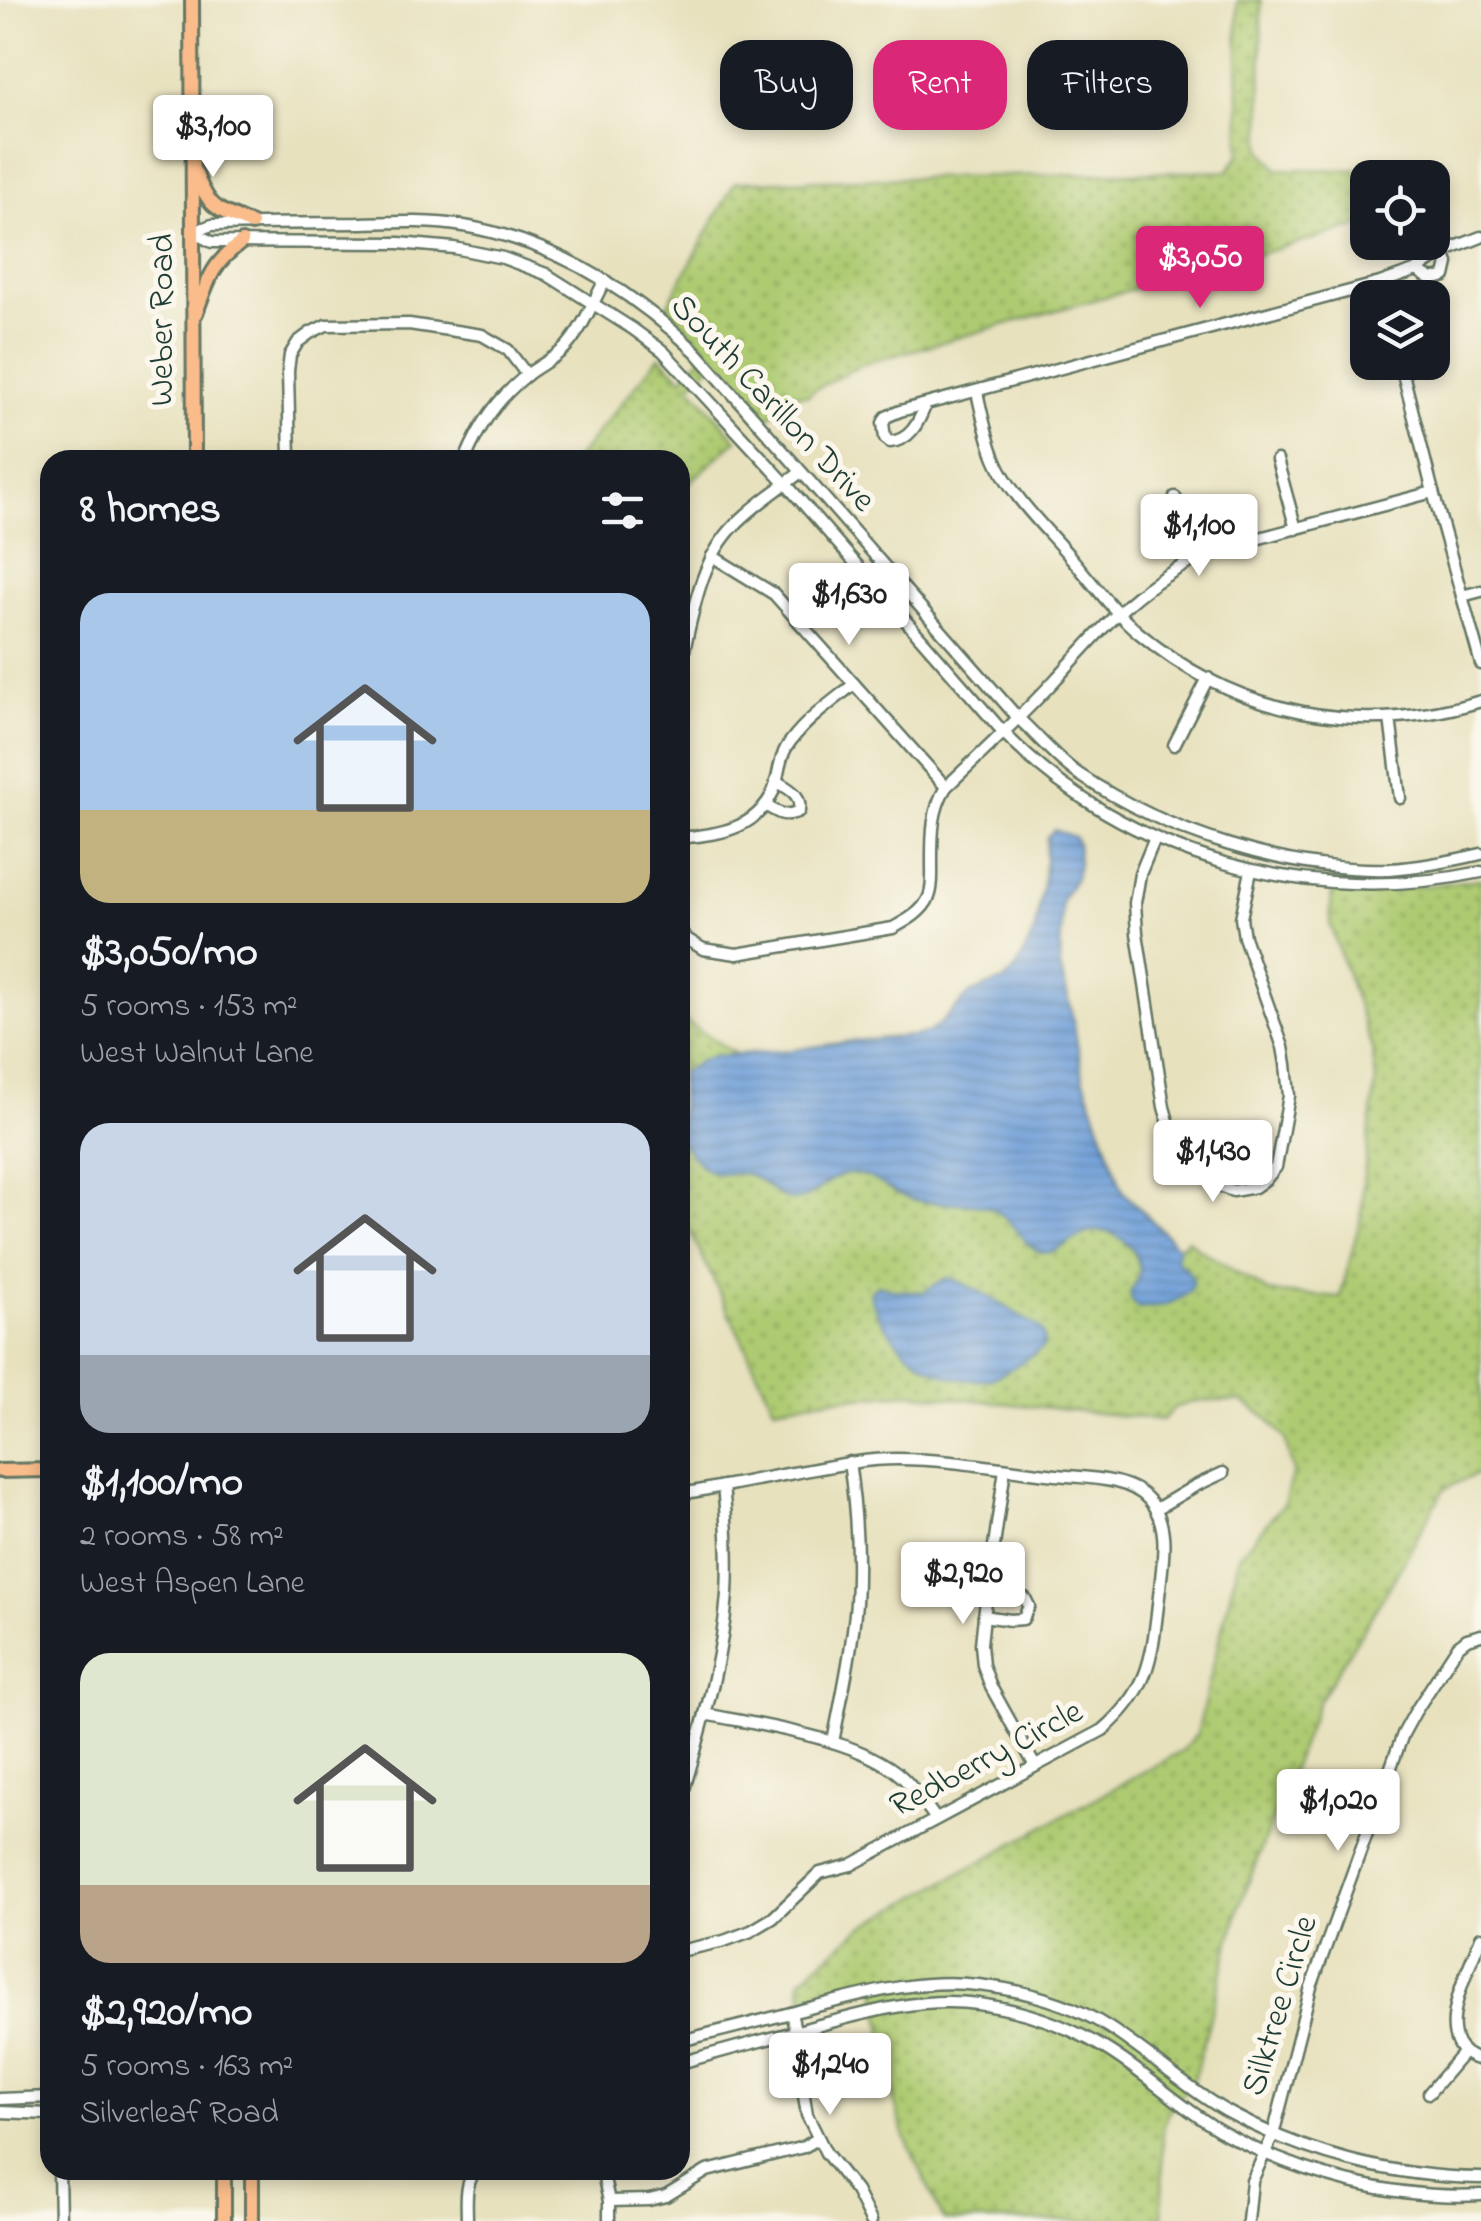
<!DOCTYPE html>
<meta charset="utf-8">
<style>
body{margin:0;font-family:"Indie Flower",sans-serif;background:#242831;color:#f1f3f6;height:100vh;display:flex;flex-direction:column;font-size:38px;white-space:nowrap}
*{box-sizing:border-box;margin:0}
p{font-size:32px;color:#9ea1a6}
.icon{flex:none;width:55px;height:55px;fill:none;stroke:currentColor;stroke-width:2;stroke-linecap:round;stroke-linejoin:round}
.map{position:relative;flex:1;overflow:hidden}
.sheet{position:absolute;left:40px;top:450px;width:650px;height:1730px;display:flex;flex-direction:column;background:#171b24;border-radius:30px;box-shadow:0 5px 15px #0003}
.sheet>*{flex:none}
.guide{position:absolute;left:720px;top:40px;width:610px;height:90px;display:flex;gap:20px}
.tools{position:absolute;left:1350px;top:160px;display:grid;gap:20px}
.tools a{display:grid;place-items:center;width:100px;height:100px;border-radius:20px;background:#171b24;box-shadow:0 5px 15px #0003;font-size:50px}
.price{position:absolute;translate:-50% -85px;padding:0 22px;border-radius:10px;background:#fff;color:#222;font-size:32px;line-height:65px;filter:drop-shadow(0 2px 5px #0008)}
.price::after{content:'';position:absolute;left:50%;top:60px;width:30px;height:22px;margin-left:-15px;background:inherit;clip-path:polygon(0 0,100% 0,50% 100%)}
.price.selected{background:#db2777;color:#fff}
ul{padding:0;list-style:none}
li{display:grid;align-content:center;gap:20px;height:530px;padding:0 40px}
li span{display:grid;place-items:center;height:310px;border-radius:30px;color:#555}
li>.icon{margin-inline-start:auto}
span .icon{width:180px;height:180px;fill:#fffc;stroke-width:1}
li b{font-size:42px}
h2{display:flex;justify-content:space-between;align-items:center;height:120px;padding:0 40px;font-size:42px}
.pill{padding:0 35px;border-radius:30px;background:#171b24;box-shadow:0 5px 15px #0003;font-size:35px;line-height:90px}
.pill.selected{background:#db2777;color:#fff}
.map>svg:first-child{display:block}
.grass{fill:url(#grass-dots);stroke:#678453;stroke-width:2.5}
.water{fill:url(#water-rules);stroke:#466e86;stroke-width:2.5}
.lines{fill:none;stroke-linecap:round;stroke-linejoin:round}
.minor-casing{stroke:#657664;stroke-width:15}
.major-casing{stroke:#657664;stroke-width:18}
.minor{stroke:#fff;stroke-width:10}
.major{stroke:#f9bc8a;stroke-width:12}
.labels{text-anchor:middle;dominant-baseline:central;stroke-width:10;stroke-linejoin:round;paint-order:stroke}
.street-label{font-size:35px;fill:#1f3d34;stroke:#fbf7ec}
</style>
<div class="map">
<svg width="1481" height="2221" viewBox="0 0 1481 2221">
<defs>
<pattern id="grass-dots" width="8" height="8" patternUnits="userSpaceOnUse" patternTransform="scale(2.5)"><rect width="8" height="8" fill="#afcb72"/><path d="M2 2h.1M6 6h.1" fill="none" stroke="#8ea65e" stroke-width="1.8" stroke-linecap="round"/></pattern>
<pattern id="water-rules" width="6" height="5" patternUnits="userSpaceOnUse" patternTransform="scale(2.5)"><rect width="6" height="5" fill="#6e9ed8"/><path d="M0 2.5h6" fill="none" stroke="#5a82b0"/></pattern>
</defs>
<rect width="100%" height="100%" fill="#fbf7ec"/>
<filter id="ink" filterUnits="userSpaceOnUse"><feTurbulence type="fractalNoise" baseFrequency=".01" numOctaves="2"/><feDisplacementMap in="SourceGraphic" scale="20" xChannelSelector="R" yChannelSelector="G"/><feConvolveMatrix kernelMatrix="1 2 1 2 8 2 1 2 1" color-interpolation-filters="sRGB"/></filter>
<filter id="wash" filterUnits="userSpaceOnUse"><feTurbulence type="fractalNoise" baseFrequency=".0048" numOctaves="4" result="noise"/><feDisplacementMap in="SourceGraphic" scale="40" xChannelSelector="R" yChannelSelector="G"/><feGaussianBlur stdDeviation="2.25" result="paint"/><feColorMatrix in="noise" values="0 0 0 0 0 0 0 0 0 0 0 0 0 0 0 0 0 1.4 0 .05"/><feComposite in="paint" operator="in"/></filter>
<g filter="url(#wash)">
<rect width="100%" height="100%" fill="#e7e1be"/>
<!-- grass -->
<g class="grass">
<polygon points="1237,0 1261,0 1262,150 1277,169 1382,170 1382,177 1368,178 1367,214 1360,226 863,364 819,387 808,395 792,394 768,418 717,360 690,385 737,440 680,491 680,460 575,460 660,356 682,378 708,350 667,306 735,182 1228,171 1240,154"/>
<polygon points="1054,830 1074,837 1077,843 1078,863 1075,878 1062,899 1060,967 1071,1009 1083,1077 1123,1192 1178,1247 1188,1239 1196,1247 1268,1292 1340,1298 1362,1213 1363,1183 1376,1080 1372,1048 1330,924 1332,889 1389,890 1481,879 1481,1472 1444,1489 1390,1586 1318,1702 1240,1904 1194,2078 1168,2112 1163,2129 1162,2221 944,2221 904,2135 894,2100 875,1981 853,1983 803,1997 800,1980 862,1927 1183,1750 1197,1734 1239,1556 1284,1503 1293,1472 1285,1439 1266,1417 1242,1401 1197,1401 1176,1407 1162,1420 909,1393 819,1400 774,1407 680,1210 680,1018 736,1054 793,1050 852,1041 915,1036 929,1032 940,1024 971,993 1005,980 1017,968 1035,930 1044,877 1047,837"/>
</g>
<!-- water -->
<g class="water">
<path d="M1054,830L1074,837L1077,843L1078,863L1075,878L1062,899L1060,967L1071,1009L1083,1077L1123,1192L1178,1247L1176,1260C1181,1265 1191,1271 1192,1279C1196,1300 1153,1310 1138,1308L1132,1301L1130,1293C1136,1283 1141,1277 1139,1265C1137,1255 1131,1247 1123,1240C1084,1211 1064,1261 1039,1251C1019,1242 1012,1215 988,1207C964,1199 932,1207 906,1197C887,1190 872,1173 850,1174C828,1174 817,1197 797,1200C780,1202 765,1181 750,1175C736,1170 721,1178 706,1169C696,1162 688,1151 680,1141V1074L702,1060L714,1056L793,1050L852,1041L915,1036L929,1032L940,1024L971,993L1005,980L1017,968L1035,930L1044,877L1047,837Z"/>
<path d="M946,1278C978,1286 1009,1310 1038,1327C1044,1334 1045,1338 1043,1347C1033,1355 1001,1377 988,1379C934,1387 884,1341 869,1292L878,1285L895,1290L924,1292Z"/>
</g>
</g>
<g filter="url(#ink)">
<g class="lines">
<defs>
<g id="minor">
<path d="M192,232L212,225C260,224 309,223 357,223C392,222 429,220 464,226C555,242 631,290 696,352L1018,718C1038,736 1057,760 1080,775C1165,832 1287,872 1390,869C1421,867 1451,861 1481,854"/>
<path d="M192,232L212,242L399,243L454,248L503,258L546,274L633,329L663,351L786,484L1004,733C1125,858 1311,908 1481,872"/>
<path d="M1417,270C1427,278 1433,281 1445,276L1448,263L1443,252"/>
<polyline points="1400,362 1433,492 1481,664"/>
<path d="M977,392C982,414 986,436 995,458C1011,497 1046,528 1073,560C1094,585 1114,612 1139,633C1237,715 1359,738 1481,701"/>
<path d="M925,406C918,424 910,440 890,442L885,438L883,423L886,417L900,411L1380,283L1417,270L1443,252L1481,237"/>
<polyline points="290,460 288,371 290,355 298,342 310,333 326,325 409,324 482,335 508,350 527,375"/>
<path d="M465,460C480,424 497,399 528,374C540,365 555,358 566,347C583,328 593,302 605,280"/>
<polyline points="1277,460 1296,529"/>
<polyline points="1175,497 1199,557"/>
<polyline points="712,556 774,594 946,787"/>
<polyline points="1462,596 1481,591"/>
<path d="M680,668C692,620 698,562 735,525C754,505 779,489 801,472"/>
<polyline points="1390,718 1400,798"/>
<polyline points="1174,745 1208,678"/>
<path d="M765,805C778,813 785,818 799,811C802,794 789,789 776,781"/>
<path d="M680,838C716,834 755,831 773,792C779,778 778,762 786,748C802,722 831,703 854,684"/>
<polyline points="1155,838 1140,874 1135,903 1137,933 1164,1107 1170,1128 1178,1139 1210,1179 1222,1187 1233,1191 1255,1187 1266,1179 1276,1167 1289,1096 1286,1064 1283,1047 1244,937 1241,918 1251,871"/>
<path d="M680,931L687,939L703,949L737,954L893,928C906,921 923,912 929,897C933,888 932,875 932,865C932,838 931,811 946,787C983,752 1021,717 1055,680C1111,619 1142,579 1222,548L1433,492"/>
<polyline points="1005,1469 984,1616 981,1644 983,1665 991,1687 1035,1766"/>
<path d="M680,1494C720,1487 760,1479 799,1472C832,1466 864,1459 897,1459C950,1459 1003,1469 1056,1475C1085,1478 1129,1477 1149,1500C1170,1524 1163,1559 1160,1588C1152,1651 1154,1686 1103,1730L851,1865L820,1873L773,1918L751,1931L724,1941L680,1951"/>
<polyline points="1156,1509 1195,1486 1223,1473"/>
<polyline points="984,1616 1010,1620 1023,1619 1029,1606 1025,1598 987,1591"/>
<path d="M705,1714C762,1726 859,1738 902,1777C915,1789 925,1804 936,1819"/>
<path d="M833,1742C842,1696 852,1650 856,1603C859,1556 856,1509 849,1462"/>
<path d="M680,1804C699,1735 722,1666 727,1594C729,1558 727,1522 723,1486"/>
<path d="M1481,1937C1469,1970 1426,2047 1481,2060"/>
<polyline points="791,2013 804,2068 804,2096 807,2115 826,2153 856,2191 871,2221"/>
<path d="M680,2041C724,2030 769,2019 813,2007C868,1993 921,1978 978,1985C1022,1990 1070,2003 1108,2027C1149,2053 1184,2087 1226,2111C1304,2154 1392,2177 1481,2178"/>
<path d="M680,2063C722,2051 764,2040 805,2029C861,2014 919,1996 978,2004C1024,2010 1067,2025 1106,2049C1147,2074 1182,2109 1224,2133C1300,2175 1395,2200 1481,2195"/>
<polyline points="1429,2093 1463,2053"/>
<polyline points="0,2099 50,2097"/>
<polyline points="0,2112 50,2114"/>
<polyline points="59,2170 60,2221"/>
<polyline points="602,2170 609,2201 609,2221"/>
<polyline points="609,2201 649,2200 666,2196 707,2171 804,2147 817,2139"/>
<path d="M467,2221C467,2203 464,2184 476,2170"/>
<polyline points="1248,2221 1252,2181 1273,2135 1311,1987 1403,1734 1415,1712 1458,1646 1467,1639 1481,1635"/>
</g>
<g id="major">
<polyline points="192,0 194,460"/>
<path d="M195,172C210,210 216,209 252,224"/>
<path d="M196,313C208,280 212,263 242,242"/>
<polyline points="0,1471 50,1470"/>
<polyline points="224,2170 224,2221"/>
<polyline points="252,2221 252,2170"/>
</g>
</defs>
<!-- minor casing -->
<use href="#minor" class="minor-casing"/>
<!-- major casing -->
<use href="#major" class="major-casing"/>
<!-- minor -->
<use href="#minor" class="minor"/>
<!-- major -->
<use href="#major" class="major"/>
</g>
</g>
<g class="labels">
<!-- street labels -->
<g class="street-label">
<text transform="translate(163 320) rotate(-90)">Weber Road</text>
<text transform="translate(772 404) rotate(47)">South Carillon Drive</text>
<text transform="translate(987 1760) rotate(-28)">Redberry Circle</text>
<text transform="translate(1281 2006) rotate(-73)">Silktree Circle</text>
</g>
</g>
</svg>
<div class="tools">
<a><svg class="icon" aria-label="locate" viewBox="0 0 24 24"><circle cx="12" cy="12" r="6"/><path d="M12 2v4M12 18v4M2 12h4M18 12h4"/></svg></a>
<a><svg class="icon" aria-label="layers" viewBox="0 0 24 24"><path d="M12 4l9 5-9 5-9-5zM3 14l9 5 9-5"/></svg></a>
</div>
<b class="price" style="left:213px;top:180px">$3,100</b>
<b class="price selected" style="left:1200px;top:311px">$3,050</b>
<b class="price" style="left:1199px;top:579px">$1,100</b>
<b class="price" style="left:849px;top:648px">$1,630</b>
<b class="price" style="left:1213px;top:1205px">$1,430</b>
<b class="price" style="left:963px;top:1627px">$2,920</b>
<b class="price" style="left:1338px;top:1854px">$1,020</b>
<b class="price" style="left:830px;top:2118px">$1,240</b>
<div class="guide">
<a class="pill">Buy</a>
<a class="pill selected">Rent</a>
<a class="pill">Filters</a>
</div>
<section class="sheet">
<h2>8 homes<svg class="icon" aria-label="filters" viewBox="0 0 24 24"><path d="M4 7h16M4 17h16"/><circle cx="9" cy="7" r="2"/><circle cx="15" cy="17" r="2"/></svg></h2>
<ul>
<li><span style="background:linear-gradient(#a9c7e8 70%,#c2b280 0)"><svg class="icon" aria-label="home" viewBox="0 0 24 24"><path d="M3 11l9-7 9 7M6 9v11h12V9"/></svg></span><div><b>$3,050/mo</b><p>5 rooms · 153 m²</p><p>West Walnut Lane</p></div></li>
<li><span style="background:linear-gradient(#c9d6e8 75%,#9aa5b1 0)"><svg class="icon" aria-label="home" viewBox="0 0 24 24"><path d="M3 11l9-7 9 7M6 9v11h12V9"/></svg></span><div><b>$1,100/mo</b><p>2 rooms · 58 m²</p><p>West Aspen Lane</p></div></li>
<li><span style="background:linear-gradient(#dfe7d0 75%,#b9a48a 0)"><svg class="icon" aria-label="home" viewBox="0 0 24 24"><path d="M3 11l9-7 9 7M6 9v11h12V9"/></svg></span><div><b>$2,920/mo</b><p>5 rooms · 163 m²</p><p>Silverleaf Road</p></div></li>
</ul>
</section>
</div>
